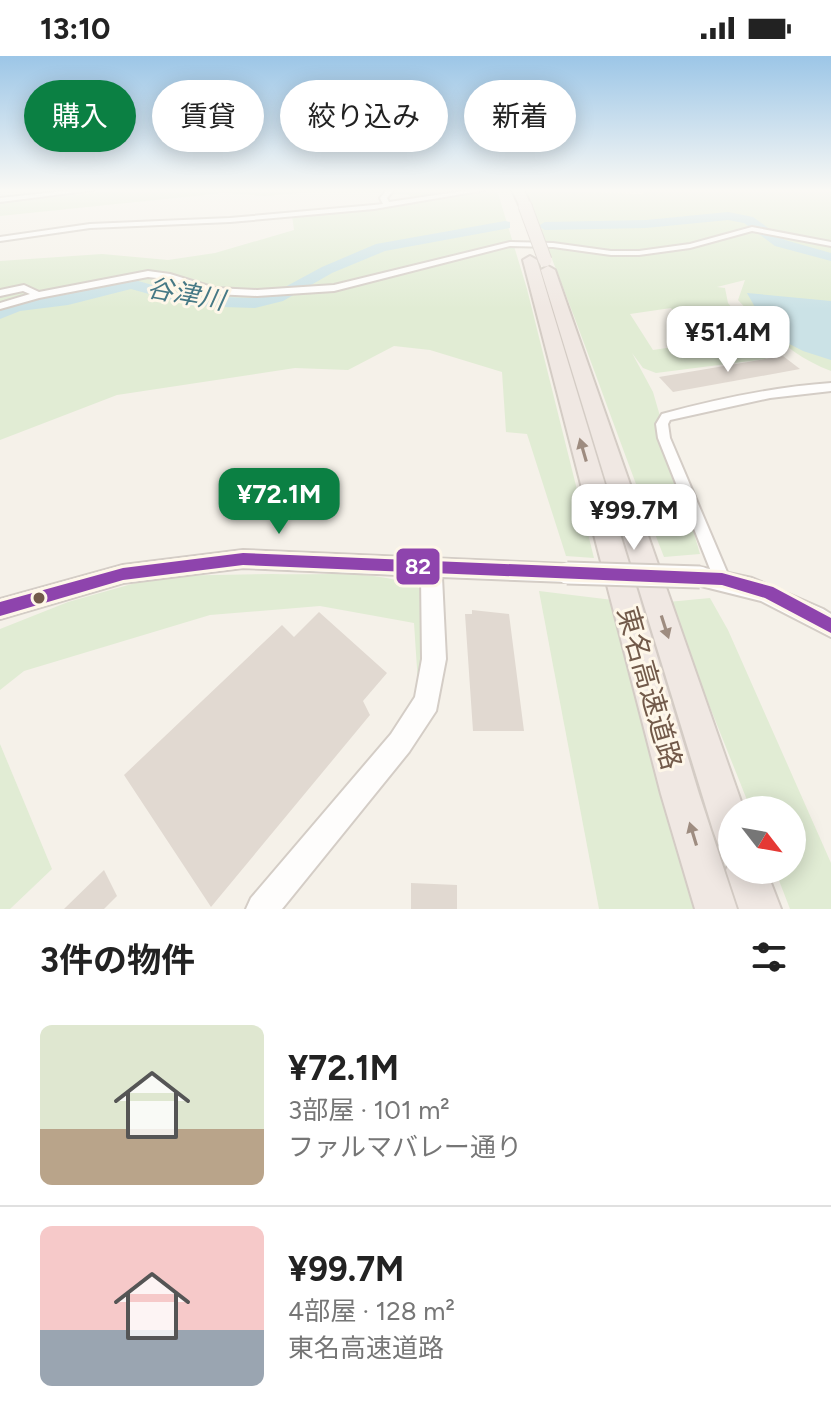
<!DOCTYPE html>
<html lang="ja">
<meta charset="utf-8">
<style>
body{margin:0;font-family:Figtree,"Noto Sans JP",sans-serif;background:#f6f6f6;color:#222;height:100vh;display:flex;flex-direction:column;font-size:30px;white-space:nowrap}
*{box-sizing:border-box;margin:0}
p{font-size:26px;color:#767676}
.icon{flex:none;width:44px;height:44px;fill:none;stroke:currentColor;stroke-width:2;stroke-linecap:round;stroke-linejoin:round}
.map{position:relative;height:853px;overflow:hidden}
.sheet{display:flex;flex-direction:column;background:#fff;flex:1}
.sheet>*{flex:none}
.hud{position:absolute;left:24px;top:24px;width:784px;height:72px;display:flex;gap:16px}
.needle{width:52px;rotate:121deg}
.tools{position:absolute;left:718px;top:740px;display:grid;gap:16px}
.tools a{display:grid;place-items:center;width:88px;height:88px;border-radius:50%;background:#fff;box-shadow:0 4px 20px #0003;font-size:40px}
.price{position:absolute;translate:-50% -68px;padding:0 18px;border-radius:16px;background:#fff;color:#222;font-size:26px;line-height:52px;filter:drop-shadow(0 2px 4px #0008)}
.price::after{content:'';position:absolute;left:50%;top:48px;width:24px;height:18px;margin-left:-12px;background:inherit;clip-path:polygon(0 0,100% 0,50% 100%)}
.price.selected{background:#0b8043;color:#fff}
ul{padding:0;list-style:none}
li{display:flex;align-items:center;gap:24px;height:200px;padding:0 40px}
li+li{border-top:2px solid #e0e0e0}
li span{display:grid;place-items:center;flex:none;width:224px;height:160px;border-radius:12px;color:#555}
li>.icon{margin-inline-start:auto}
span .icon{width:96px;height:96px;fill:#fffc;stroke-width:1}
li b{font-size:34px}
h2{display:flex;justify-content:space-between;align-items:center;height:96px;padding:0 40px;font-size:34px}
.pill{padding:0 28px;border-radius:36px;background:#fff;box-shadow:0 4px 20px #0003;font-size:28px;line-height:72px}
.pill.selected{background:#0b8043;color:#fff}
.status{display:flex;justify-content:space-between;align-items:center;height:56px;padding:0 40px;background:#fff;direction:ltr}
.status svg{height:22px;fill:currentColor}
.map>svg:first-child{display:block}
.green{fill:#e1ecd4;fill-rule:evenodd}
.water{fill:#cbe2e6}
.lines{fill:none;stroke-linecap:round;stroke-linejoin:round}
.river{fill:#cbe2e6;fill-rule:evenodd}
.building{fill:#e1d9d1}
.street-casing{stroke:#d4cdc6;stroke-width:4}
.secondary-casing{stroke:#d4cdc6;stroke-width:4}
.highway-casing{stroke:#d4ccc5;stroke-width:4}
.street{fill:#fefdfc;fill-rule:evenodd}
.secondary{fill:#fefdfc;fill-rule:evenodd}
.highway{fill:#f0e8e3;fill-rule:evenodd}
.secondary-bridge-casing{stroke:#d4cdc6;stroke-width:25;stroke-linecap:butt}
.highway-bridge-casing{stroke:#d4ccc5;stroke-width:15;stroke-linecap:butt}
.secondary-bridge{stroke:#fefdfc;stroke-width:21}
.highway-bridge{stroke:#f0e8e3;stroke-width:13}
.bus-1-casing{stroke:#fef7e9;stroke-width:6}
.bus-1{fill:#8e44ad;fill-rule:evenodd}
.oneway{fill:#9e8c80}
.bus-dot{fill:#725a4a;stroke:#fef7e9;stroke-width:3}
.labels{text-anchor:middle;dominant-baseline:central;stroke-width:6;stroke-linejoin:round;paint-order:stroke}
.far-water-label{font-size:26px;font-style:italic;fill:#457885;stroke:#fef7e9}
.street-label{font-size:28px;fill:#725a4a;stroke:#fef7e9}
.line-badge{stroke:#fef7e9;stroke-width:3}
.badge-label{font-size:22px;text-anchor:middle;font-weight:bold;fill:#fff}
</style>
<div class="status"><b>13:10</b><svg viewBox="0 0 49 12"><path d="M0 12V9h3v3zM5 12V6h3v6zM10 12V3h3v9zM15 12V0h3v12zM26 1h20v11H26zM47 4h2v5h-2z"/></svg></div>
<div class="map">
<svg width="831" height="853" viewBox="0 0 831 853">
<rect width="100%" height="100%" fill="#f5f1e9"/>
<!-- green -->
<g class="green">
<polygon points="120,134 497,134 527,233 594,502 566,500 527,378 506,376 502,316 430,294 394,290 348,314 295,312 117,339 0,384 0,205 102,198 168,204 215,197 294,174 292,159 414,148 409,139 336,134 265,140 224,137 0,160 0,147"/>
<path d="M524,134L641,138L649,134H831V315C793,301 765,273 738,244L745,224L717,231L725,232L728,247L760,285L742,286L758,292L766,303L656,317L643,312L632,297L653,336L700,498L664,501C616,379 575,255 524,134ZM671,252L701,286V287L653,294L630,258Z"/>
<path d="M273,518C324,520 384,511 429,537L419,643L414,567L320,550L210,559L24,615L0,634V573L68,546L160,520Z"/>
<polygon points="539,535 613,544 697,853 599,853"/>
<polygon points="710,542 728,574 831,807 831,853 790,853 775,814 792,814 792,754 751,754 668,546"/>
<polygon points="0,688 52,813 10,853 0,853"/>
</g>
<!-- water -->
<polygon class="water" points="747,237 831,245 831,304 803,295 770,278"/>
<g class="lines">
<!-- river -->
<g class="river">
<polygon points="728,156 753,161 785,184 831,197 831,205 775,190 744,167 728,164 646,172 545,174 538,170 545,166 646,164"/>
<polygon points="505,165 510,166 510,172 385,195 332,217 283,245 255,252 192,250 131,233 68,249 20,255 0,263 0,252 131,223 192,240 255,242 272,238 322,211 376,188"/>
</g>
</g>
<!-- building -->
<g class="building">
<polygon points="783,300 800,313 673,336 659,321"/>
<polygon points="472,554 509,558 524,675 473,675 465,558 472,558"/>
<polygon points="319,556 387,617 363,645 370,659 211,851 124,719 282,569 294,581"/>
<polygon points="104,814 117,840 104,853 64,853"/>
<polygon points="411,827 457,829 457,853 411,853"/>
</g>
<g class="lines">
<defs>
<g id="street">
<polygon points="73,134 94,134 0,146 0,142"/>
<polygon points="387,134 394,134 387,142 389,146 470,134 485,134 374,153 230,166 90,172 0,185 0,181 90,168 230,162 374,149 383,148 380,142"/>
<polygon points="752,171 831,186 831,190 752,175 690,192 639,199 611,199 553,191 510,190 334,235 257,240 214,238 166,223 148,221 39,242 0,253 0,247 30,238 23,235 0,240 0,234 24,229 39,236 148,215 170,218 215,232 257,234 334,229 510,186 553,187 611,195 639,195 690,188"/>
<path d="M831,327V335L770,342L670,364L668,368L670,382L730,523L728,528L722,530L716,528L658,382L656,368L662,358C717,343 774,331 831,327Z"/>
</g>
<g id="secondary">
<polygon points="243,494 567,508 574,510 577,517 574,524 567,526 442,521 446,603 436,655 409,696 282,853 246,853 251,842 391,678 415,641 422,603 421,520 243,512 123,527 0,563 0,543 123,509"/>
<polygon points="700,511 752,522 823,553 831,558 831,581 761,545 693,528 689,521 693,514"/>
</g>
<g id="highway">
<polygon points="512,134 524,134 531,150 529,153 521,153"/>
<polygon points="530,200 537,204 699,738 737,853 695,853 661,738 523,204"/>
<polygon points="548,210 555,214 744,754 732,754 732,793 718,788 713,774 541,214"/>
<polygon points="732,800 732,814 766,814 781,853 739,853 726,814"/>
</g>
</defs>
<!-- street casing -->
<use href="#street" class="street-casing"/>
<!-- secondary casing -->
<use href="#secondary" class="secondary-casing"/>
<!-- highway casing -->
<use href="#highway" class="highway-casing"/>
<!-- street -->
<use href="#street" class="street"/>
<!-- secondary -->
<use href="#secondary" class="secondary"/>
<!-- highway -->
<use href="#highway" class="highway"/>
<defs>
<polyline id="secondary-bridge" points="567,517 700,521"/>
<polyline id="highway-bridge" points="525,150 545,204"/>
</defs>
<!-- secondary-bridge casing -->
<use href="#secondary-bridge" class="secondary-bridge-casing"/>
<!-- highway-bridge casing -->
<use href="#highway-bridge" class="highway-bridge-casing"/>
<!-- secondary-bridge -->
<use href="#secondary-bridge" class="secondary-bridge"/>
<!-- highway-bridge -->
<use href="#highway-bridge" class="highway-bridge"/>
<defs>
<polygon id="bus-1" points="243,497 722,517 773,531 831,562 831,577 765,542 722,529 243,509 123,524 0,560 0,546 123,512"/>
</defs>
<!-- bus-1 casing -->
<use href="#bus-1" class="bus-1-casing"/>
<!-- bus-1 -->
<use href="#bus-1" class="bus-1"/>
</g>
<!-- one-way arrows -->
<defs><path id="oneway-solid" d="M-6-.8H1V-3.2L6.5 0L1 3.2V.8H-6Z" transform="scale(2)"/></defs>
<g class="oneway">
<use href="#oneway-solid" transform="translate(583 394) rotate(-106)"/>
<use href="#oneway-solid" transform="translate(665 571) rotate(72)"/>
<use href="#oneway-solid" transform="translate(693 778) rotate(-107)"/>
</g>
<!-- sky -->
<linearGradient id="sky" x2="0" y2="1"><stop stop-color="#9cc6e7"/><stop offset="0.53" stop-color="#faf9f5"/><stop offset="1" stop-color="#faf9f5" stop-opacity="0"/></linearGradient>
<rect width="831" height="253" fill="url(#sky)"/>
<!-- markers -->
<circle class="bus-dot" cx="39" cy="542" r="7"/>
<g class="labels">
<!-- far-water labels -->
<g class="far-water-label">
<text transform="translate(186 238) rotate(10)">谷津川</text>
</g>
<!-- street labels -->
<g class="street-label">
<text transform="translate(650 632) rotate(74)">東名高速道路</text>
</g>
</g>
<rect class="line-badge" x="395" y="491" width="46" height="39" rx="8" fill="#8e44ad"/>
<g class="badge-label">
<text x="418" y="518">82</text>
</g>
</svg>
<div class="tools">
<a><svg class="needle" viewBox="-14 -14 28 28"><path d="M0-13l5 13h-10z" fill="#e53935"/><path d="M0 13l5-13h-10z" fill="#767676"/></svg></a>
</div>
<b class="price" style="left:728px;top:318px">¥51.4M</b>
<b class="price selected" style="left:279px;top:480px">¥72.1M</b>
<b class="price" style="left:634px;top:496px">¥99.7M</b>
<div class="hud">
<a class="pill selected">購入</a>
<a class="pill">賃貸</a>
<a class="pill">絞り込み</a>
<a class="pill">新着</a>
</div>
</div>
<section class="sheet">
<h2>3件の物件<svg class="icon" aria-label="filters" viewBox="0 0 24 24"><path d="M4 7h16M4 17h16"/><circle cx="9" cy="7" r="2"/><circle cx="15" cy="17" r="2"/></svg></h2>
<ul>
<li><span style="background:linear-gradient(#dfe7d0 65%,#b9a48a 0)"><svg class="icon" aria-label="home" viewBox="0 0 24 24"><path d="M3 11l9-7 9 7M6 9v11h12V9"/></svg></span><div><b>¥72.1M</b><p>3部屋 · 101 m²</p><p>ファルマバレー通り</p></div></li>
<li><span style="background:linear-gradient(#f6c9c9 65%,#9aa5b1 0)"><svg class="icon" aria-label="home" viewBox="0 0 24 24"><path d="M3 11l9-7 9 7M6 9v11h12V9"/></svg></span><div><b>¥99.7M</b><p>4部屋 · 128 m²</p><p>東名高速道路</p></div></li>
</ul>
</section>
